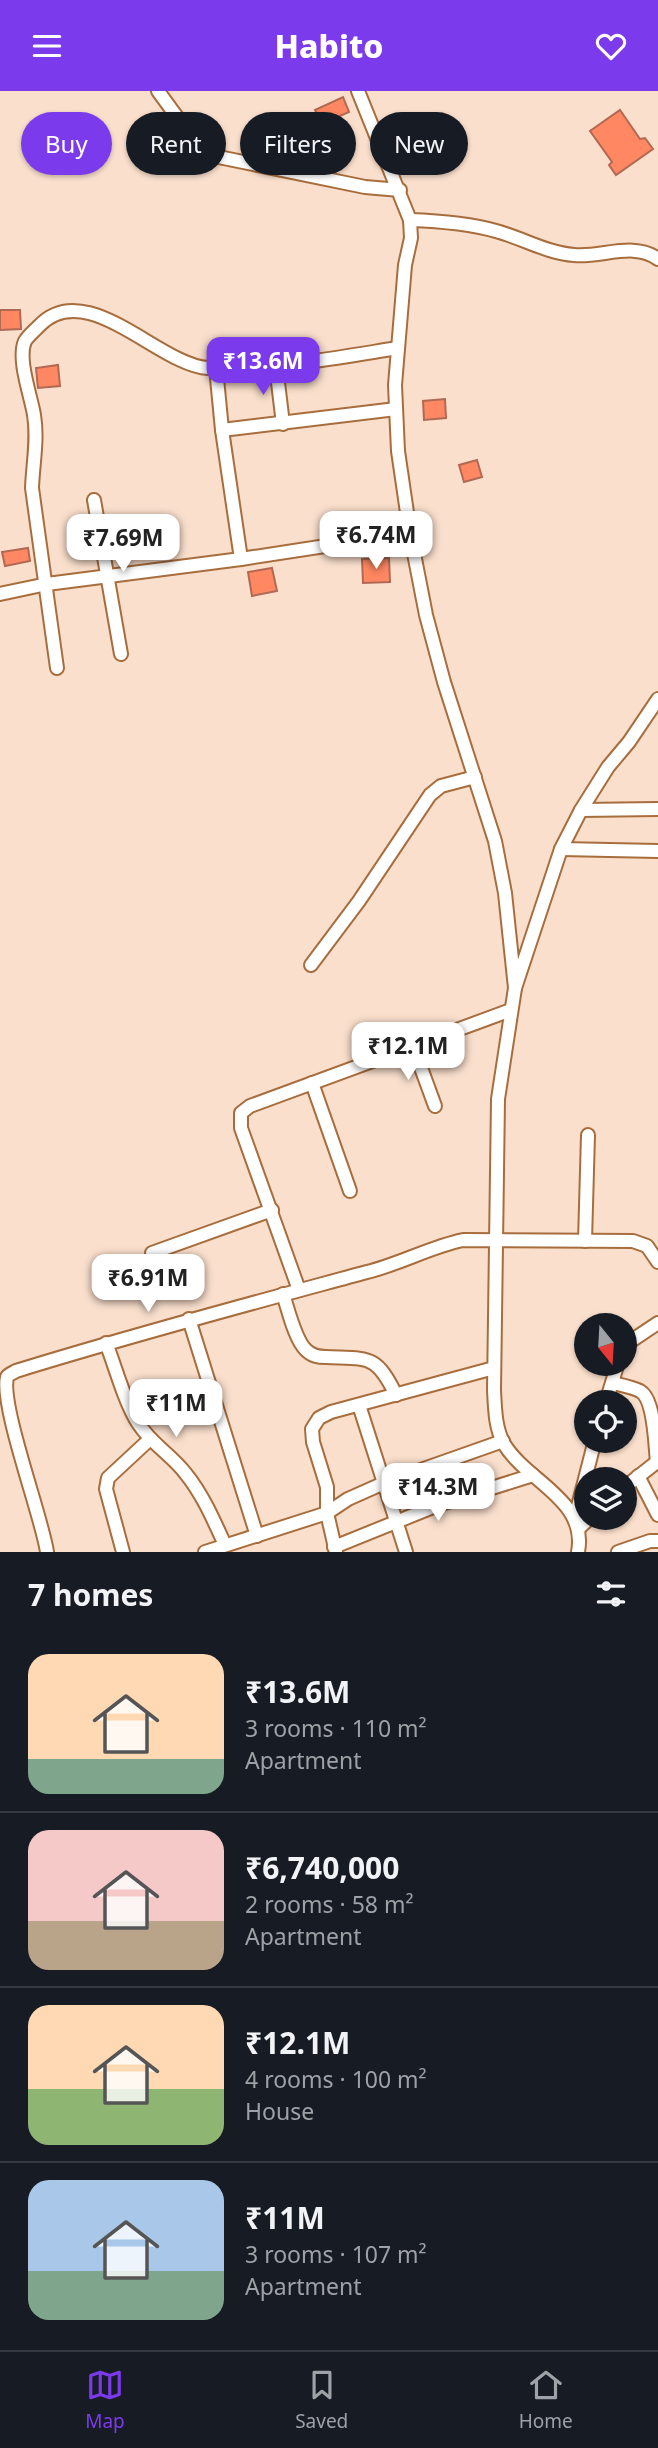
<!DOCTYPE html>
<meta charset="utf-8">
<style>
body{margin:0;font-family:"Noto Sans",sans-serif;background:#20242c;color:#f1f3f6;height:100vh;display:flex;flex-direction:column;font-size:26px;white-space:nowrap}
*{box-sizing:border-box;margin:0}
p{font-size:23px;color:#9ea1a6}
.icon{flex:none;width:38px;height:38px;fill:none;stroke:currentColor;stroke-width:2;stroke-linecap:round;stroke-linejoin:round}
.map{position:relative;height:1461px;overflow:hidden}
.details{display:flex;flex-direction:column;background:#171b24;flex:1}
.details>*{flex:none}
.top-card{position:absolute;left:21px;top:21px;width:616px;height:63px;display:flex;gap:14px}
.needle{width:46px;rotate:162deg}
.buttons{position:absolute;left:574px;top:1222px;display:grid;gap:14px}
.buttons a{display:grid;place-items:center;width:63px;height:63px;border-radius:50%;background:#171b24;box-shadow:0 2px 5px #0004;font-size:35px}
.price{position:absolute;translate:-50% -60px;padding:0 16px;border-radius:14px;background:#fff;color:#222;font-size:23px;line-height:46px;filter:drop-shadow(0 2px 4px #0008)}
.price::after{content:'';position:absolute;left:50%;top:42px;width:21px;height:16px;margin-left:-10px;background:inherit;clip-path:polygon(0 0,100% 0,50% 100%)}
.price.active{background:#7c3aed;color:#fff}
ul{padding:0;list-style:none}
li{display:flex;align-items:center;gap:21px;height:175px;padding:0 28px}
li+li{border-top:2px solid #363941}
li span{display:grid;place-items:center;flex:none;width:196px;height:140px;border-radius:21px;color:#555}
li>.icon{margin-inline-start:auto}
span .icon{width:84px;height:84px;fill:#fffc;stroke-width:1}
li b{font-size:30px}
h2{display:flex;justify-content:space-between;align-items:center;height:84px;padding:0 28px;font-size:30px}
.tag{padding:0 24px;border-radius:32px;background:#171b24;box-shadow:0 2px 5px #0004;font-size:24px;line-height:63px}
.tag.active{background:#7c3aed;color:#fff}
header{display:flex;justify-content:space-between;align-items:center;height:91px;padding:0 28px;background:#7c3aed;color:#fff;font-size:32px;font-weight:800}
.tabs{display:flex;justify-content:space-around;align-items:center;height:98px;border-top:2px solid #363941;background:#171b24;font-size:19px;color:#9ea1a6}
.tabs a{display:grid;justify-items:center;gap:4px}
.tabs .active{color:#7c3aed}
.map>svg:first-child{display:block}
.building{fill:#ff8762;stroke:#b16953;stroke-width:2}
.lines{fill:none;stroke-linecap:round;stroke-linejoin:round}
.minor-casing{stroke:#a86d3d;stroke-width:16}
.minor{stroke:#fff;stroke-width:12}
</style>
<header><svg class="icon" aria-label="menu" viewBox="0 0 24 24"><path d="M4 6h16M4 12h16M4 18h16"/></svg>Habito<svg class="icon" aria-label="heart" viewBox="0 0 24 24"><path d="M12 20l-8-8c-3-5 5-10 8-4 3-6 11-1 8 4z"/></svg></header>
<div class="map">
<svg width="658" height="1461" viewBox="0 0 658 1461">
<rect width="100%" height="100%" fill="#fadfcc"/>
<!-- building -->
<g class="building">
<polygon points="343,6 349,21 322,33 315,19"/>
<polygon points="620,19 640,48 645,47 653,58 616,84 609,74 612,71 590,40"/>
<polygon points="0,219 20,219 21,238 0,239"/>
<polygon points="58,274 60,295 38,297 36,277"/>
<polygon points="445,308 446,327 424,329 423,310"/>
<polygon points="477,369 482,386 464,391 459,374"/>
<polygon points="96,433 98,454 78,457 76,435"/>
<polygon points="28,457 30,470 5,475 2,461"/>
<polygon points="389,467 390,491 363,492 362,468"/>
<polygon points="272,477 277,500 252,505 248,481"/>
</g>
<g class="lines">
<defs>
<g id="minor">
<polyline points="158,0 204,63 365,96 400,99"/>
<polyline points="358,0 410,129 411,147 405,174 395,294 398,360 410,442 426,524 444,591 495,750 505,802 515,897"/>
<path d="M410,129C439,130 468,132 496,140C522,147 547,162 574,164C601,167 634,150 658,168"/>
<polyline points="276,275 283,333"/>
<polyline points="216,277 222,339 241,468"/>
<polyline points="222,339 396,318"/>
<polyline points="94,409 121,563"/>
<polyline points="0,503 47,493 241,468 410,442"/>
<path d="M57,577L32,397C33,372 38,348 34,324C31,305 17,268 25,250C28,245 35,239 39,235C86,185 160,275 208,277C272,279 335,267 398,257"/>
<polyline points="581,719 658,718"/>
<polyline points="561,758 658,760"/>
<polyline points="311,874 359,810 430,704 441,695 475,686"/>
<polyline points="413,955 435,1015"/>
<polyline points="312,992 350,1100"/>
<polyline points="585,1150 588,1044"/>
<polyline points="152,1162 272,1119"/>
<polyline points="299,1199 241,1037 241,1022 250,1015 511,919"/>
<path d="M283,1203C288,1218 295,1249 306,1259C312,1265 318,1266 326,1266C369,1268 376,1263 396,1304"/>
<polyline points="189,1228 257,1445"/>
<path d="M106,1252C116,1277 124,1310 138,1332C151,1353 172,1364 186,1383C203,1404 214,1430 225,1454"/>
<polyline points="625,1261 631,1250 658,1232"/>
<path d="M613,1292C621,1294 632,1296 640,1300C655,1308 655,1355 657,1371"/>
<polyline points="606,1311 618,1272"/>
<polyline points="359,1314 406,1461"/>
<polyline points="638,1385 658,1424"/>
<polyline points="625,1396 658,1370"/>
<polyline points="575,1427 595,1349"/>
<polyline points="579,1437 591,1426"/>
<polyline points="334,1456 438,1414 533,1384"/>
<path d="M47,1461C42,1426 0,1315 7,1286C9,1283 13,1282 16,1280C132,1244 249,1213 367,1181C400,1173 430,1156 463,1149L633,1150L647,1155L658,1171"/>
<polyline points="123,1461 106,1398 108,1387 150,1348"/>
<polyline points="205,1461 327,1422 348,1408 384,1392 503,1350"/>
<polyline points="336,1461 327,1422 327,1396 313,1351 312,1338 319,1327 331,1321 494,1277"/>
<path d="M578,1461C588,1409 527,1391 504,1353C495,1337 495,1317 494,1299L498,1008L515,897L561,758L581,719L608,676L629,651L658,608"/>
<polyline points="618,1461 650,1450 658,1450"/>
</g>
</defs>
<!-- minor casing -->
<use href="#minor" class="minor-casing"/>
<!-- minor -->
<use href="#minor" class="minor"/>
</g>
</svg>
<div class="buttons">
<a><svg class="needle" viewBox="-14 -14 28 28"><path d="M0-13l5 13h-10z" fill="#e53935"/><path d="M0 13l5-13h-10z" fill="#9ea1a6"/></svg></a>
<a><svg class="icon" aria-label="locate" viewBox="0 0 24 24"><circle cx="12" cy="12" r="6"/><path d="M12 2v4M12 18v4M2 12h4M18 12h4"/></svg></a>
<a><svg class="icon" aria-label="layers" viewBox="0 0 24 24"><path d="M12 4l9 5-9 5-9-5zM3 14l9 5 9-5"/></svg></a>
</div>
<b class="price active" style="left:263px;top:306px">₹13.6M</b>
<b class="price" style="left:376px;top:480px">₹6.74M</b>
<b class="price" style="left:123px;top:483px">₹7.69M</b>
<b class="price" style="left:408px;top:991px">₹12.1M</b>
<b class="price" style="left:148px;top:1223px">₹6.91M</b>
<b class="price" style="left:176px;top:1348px">₹11M</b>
<b class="price" style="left:438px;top:1432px">₹14.3M</b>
<div class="top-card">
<a class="tag active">Buy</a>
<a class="tag">Rent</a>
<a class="tag">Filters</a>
<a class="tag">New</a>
</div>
</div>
<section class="details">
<h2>7 homes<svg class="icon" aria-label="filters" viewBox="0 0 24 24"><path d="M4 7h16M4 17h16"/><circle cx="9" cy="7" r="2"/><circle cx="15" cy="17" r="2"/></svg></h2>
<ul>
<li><span style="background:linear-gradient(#ffd9b3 75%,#7fa58c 0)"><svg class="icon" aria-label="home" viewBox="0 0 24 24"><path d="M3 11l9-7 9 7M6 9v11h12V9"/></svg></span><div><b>₹13.6M</b><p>3 rooms · 110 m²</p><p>Apartment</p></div></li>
<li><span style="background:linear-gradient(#f6c9c9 65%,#b9a48a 0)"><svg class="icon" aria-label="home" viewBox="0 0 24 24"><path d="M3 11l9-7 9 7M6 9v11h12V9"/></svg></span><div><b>₹6,740,000</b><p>2 rooms · 58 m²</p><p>Apartment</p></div></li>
<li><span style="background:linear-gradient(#ffd9b3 60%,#8fb573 0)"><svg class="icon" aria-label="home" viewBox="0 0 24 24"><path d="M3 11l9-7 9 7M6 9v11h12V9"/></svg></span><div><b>₹12.1M</b><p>4 rooms · 100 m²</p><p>House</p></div></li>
<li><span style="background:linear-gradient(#a9c7e8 65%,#7fa58c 0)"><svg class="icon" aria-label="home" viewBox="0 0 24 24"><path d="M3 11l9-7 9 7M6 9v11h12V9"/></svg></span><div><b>₹11M</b><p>3 rooms · 107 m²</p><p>Apartment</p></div></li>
</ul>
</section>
<nav class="tabs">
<a class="active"><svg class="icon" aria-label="map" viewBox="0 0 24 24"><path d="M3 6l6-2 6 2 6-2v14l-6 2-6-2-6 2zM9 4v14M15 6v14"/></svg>Map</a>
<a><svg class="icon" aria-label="saved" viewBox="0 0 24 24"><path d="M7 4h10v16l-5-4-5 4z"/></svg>Saved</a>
<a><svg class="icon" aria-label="home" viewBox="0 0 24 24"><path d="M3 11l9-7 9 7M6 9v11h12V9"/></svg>Home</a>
</nav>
